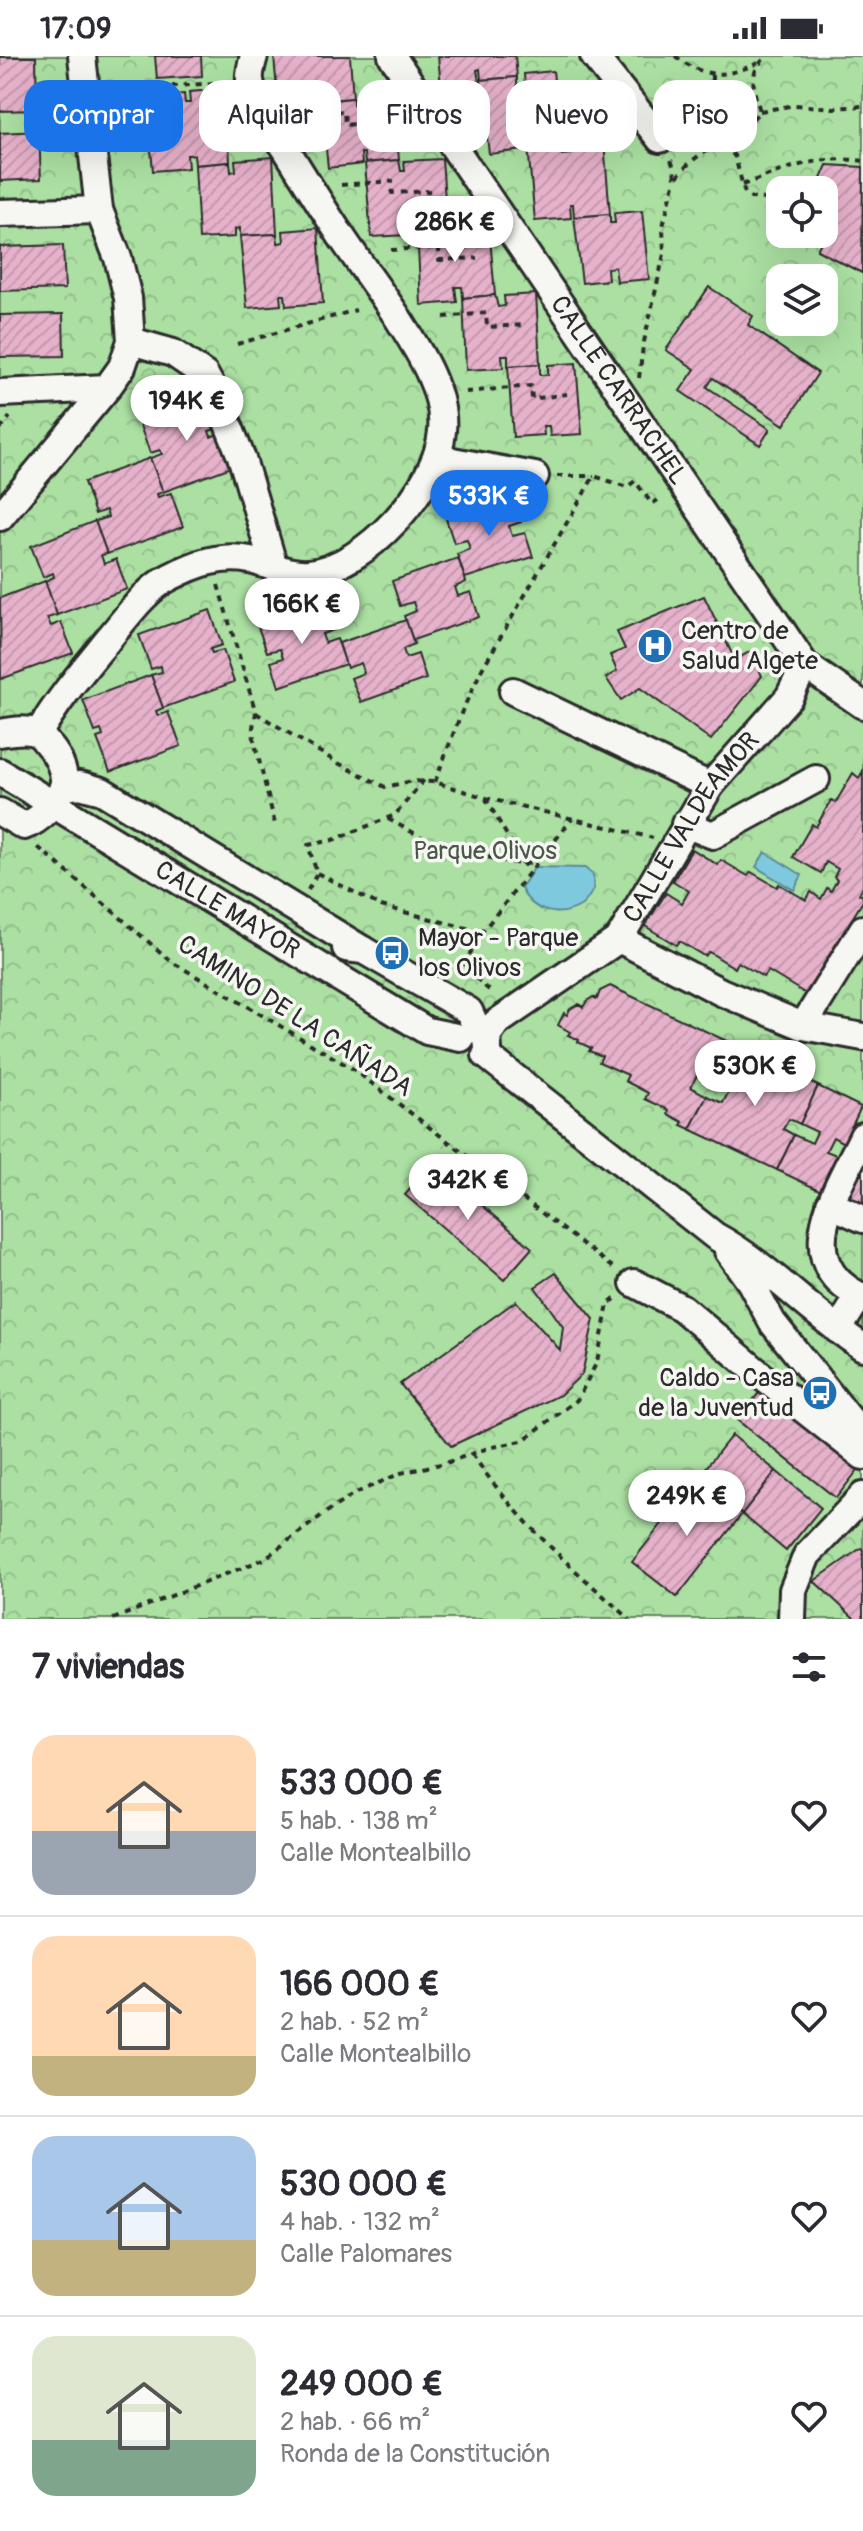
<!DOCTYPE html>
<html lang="es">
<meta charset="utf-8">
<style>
body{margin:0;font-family:Pangolin,sans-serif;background:#f2f2f3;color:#2b2b33;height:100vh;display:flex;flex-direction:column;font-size:30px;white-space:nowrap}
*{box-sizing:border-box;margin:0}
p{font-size:26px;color:#7c7c81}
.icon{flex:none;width:44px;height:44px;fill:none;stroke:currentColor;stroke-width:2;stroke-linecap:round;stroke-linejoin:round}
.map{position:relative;height:1563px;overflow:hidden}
.drawer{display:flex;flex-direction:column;background:#fff;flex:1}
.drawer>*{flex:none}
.banner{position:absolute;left:24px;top:24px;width:816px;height:72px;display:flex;gap:16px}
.buttons{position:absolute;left:766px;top:120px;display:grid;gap:16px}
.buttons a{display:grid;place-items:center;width:72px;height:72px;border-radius:16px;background:#fff;box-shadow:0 8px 32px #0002;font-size:40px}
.price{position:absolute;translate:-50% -68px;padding:0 18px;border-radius:28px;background:#fff;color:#222;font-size:26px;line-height:52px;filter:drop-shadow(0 2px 4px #0008)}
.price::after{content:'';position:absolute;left:50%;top:48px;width:24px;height:18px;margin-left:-12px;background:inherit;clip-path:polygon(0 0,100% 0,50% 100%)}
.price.selected{background:#1a73e8;color:#fff}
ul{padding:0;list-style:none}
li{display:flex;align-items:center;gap:24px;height:200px;padding:0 32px}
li+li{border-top:2px solid #e1e1e2}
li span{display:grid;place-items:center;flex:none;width:224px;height:160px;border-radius:24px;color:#555}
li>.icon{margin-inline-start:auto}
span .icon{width:96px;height:96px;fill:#fffc;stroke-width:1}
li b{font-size:34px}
h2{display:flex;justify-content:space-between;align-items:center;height:96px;padding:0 32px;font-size:34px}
.tag{padding:0 28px;border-radius:24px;background:#fff;box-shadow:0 8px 32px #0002;font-size:28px;line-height:72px}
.tag.selected{background:#1a73e8;color:#fff}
.status{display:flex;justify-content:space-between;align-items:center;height:56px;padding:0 40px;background:#fff;direction:ltr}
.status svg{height:22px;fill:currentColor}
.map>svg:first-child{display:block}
.park{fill:url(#park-crowns);stroke:#6b8666;stroke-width:2;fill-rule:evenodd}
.water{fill:#7fc9df;stroke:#5d8a97;stroke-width:2}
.building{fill:url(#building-hatch);stroke:#2b2b2b;stroke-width:2}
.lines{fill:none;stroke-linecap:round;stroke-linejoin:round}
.minor-casing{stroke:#2b2b2b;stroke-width:32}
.path{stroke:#2b2b2b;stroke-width:4;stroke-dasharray:6 6;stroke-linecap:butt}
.minor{stroke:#f6f6f2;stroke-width:26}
.labels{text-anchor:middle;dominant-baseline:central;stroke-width:7;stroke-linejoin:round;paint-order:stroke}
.street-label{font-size:26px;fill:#2b2b2b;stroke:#f6f6f2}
.poi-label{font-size:26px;fill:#2b2b2b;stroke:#f6f6f2;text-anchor:start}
.park-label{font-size:26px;fill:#4b5849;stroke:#f6f6f2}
</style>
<div class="status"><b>17:09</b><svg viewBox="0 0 49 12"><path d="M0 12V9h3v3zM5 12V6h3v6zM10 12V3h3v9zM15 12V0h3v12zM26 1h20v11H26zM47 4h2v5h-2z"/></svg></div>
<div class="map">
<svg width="863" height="1563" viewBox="0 0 863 1563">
<defs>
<pattern id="park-crowns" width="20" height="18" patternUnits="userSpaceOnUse" patternTransform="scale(2)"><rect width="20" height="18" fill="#abe0a2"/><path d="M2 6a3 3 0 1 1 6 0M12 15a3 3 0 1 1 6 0" fill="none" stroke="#93c08c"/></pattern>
<pattern id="building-hatch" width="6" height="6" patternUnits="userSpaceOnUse" patternTransform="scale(2)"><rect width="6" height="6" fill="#e6b1ca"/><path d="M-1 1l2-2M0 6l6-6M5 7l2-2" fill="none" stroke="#c598ae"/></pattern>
</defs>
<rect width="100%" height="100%" fill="#f6f6f2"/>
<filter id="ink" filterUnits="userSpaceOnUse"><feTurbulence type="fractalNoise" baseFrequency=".0125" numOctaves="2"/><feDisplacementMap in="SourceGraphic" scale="16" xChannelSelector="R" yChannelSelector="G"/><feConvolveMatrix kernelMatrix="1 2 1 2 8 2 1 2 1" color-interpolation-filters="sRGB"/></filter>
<g filter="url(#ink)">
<!-- park -->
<path class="park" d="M0,0H863V1563H0ZM780,134H824V178H780ZM780,222H824V266H780Z"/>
<!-- water -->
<g class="water">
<polygon points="765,796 802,819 794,834 756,811"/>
<path d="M535,811L585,812L593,819L594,833C590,838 587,845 582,849C560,863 532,857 521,832Z"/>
</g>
<!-- building -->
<g class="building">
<polygon points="155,0 201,0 202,20 157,23"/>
<polygon points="274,0 350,0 353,42 321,45 319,31 314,31 315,44 278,47"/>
<polygon points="438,0 515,0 517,21 481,24 480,13 477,14 479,27 441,30"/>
<polygon points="0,1 36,1 37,54 0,55"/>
<polygon points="553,15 561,88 528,91 527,79 523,80 524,94 489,98 481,24 517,21 517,31 525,30 524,18"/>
<polygon points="226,33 230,106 195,109 194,99 187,99 188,112 153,115 146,41 184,38 185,47 190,47 189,36"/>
<polygon points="393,38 399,104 365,107 364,97 361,97 362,108 328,112 321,45 353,42 353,49 361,48 360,41"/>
<polygon points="39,75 41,123 0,125 0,77"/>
<polygon points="604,86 610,158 574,161 573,148 570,148 571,162 535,165 528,91 561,88 562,99 571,98 570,89"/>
<polygon points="273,101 277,178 240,180 240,172 235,173 235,181 199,183 195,109 230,106 231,116 236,115 235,104"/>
<polygon points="442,103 447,171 417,173 417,161 407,162 408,179 371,181 365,107 399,104 401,115 405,115 404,105"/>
<polygon points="827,109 863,111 862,217 817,194 832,164 824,159 824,134 816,134"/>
<polygon points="642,155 649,223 617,226 615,211 607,212 608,224 582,227 574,161 610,158 610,167 615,167 614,157"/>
<polygon points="489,170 495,239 463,242 462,231 455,231 457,246 421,249 417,173 447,171 451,186 456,185 455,172"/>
<polygon points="318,172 323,247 286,250 285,239 280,239 281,249 247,252 240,180 277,178 278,187 284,186 283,175"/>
<polygon points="63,189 65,233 0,235 0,191"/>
<polygon points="709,231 753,260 748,269 818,317 784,369 713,322 707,331 770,373 760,389 680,335 695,313 666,294"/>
<polygon points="536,238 540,308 508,310 508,299 502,299 503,312 466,314 463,242 495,239 498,251 505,250 504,240"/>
<polygon points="63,258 64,300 0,301 0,259"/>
<polygon points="576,307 582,378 550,380 549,370 543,370 544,379 513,381 508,310 540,308 540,319 548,319 548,309"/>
<polygon points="209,338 222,371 209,375 211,381 225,375 237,409 163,436 150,402 162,398 160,394 150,397 138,364"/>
<polygon points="150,402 163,436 157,438 158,441 171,437 183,471 107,498 95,465 108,461 106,454 95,458 84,426"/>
<polygon points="514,442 521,466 509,470 512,480 525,477 533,501 465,522 457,498 470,493 467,484 454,487 446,463"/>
<polygon points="95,465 107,498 101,499 104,508 116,503 127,533 57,559 45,525 54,521 53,517 43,521 31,490"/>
<polygon points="458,502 466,526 455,531 458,540 471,536 479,561 413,584 404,560 416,555 413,546 400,550 392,525"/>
<polygon points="45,525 57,559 47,562 51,570 61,566 73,597 1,623 0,542"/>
<polygon points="704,540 735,604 751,595 762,620 711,684 640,632 621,644 606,622 617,615 610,599 625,593 617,576"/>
<polygon points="325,549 334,574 322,578 325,587 337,583 346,608 279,631 271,606 283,602 280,593 267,596 258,571"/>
<polygon points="210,554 222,589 210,593 212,597 223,594 234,626 163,652 151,619 162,616 161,610 151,613 139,579"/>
<polygon points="406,564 414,588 403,593 406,602 418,598 426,623 361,646 351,622 364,617 361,607 347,612 339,587"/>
<polygon points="151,619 163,652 156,655 158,660 168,656 181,690 110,716 97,682 103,680 101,674 95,676 83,644"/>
<polygon points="863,715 863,831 859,838 863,840 863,845 850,866 855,869 811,941 768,915 763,921 738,906 735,912 709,896 704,900 679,885 676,889 645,870 666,837 682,847 689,835 673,825 692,793 718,809 721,804 748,820 751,816 777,831 779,828 806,844 811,836 821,843 827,832 831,835 837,824 834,821 838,813 826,806 821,817 793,801 812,768 816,771 831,744 836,746 853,717 859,722"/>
<polygon points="610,930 733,988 715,1025 698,1017 691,1031 707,1040 690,1073 681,1069 683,1066 668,1058 669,1054 645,1043 648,1037 625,1025 628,1019 599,1006 602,1000 589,995 591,992 578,986 579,984 568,979 570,976 558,969 564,957 567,959 570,953 579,948 583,951 587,945 593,941 597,943 600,935"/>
<polygon points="733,988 818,1030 800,1068 789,1063 783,1073 794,1079 777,1114 690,1073 707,1040 723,1047 730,1033 715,1025"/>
<polygon points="818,1030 861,1051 844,1087 833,1081 826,1095 839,1100 821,1135 777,1114 794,1079 812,1087 817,1076 800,1068"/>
<polygon points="433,1107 532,1192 504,1224 405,1139"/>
<polygon points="863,1113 863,1149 849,1142"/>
<polygon points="556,1217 594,1263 582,1318 560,1339 451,1390 400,1328 516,1245 560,1294 563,1271 535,1231"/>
<polygon points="762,1333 861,1410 836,1442 737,1364"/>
<polygon points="732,1379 776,1415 742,1458 697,1423"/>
<polygon points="776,1415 821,1452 786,1495 742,1458"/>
<polygon points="697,1423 742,1458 677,1541 632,1506"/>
<polygon points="861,1492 863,1494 863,1563 855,1563 814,1525"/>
</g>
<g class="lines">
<defs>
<g id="minor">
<path id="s1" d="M392,0L805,609L863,649"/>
<polyline points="594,0 660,83"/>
<polyline points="0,157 99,154"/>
<polyline points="131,285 173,297 205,319 218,343 242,403 274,511"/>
<polyline points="0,337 107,332"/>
<polyline points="436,402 535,420"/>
<polyline points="0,461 107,332 122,311 131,285 128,242 118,202 99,154 82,0"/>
<polyline points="513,635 710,730"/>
<path d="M0,677C12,675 26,672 37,677C42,679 46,687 50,691C58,700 67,719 63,731C58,747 39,765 24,770L0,756"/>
<path d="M38,678C59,642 85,612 110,581C126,562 147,532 170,521C195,508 221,498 250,504C269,508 289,519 309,517C365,512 438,431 442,375C446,335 417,292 396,259C378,232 359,207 341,180C322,151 304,122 286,93C274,75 252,46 250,24C249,17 252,7 254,0"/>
<path id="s2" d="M0,716L427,975L461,982"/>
<polyline points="63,731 80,729 102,735 363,894"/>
<polyline points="685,768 713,779 816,723"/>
<polyline points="619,883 721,936 803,970 863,981"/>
<polyline points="346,892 363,894 469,955 477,973 487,980 488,993"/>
<polyline points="803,970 863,873"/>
<path id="s3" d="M487,980L496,967L619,883L710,730L789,641L805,609"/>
<path d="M486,999L715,1180C770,1210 811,1258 863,1291"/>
<polyline points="830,1148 863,1163"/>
<polyline points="728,1195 751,1227 772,1266 863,1380"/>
<polyline points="634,1227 682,1252 764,1322 863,1400"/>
<path d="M838,1274L855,1247L856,1238C789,1201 840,1129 863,1080"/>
<polyline points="792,1563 793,1534 807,1499 863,1440"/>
</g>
</defs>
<!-- minor casing -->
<use href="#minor" class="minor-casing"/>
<!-- path -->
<g class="path">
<path d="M675,0C706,23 724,22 758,7"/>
<polyline points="712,19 711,58 722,84 735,101 745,138 751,142 780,144"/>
<polyline points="112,35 227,26"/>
<polyline points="760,55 795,49 834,52 863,50"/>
<polyline points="300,59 344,55 345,69 385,65"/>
<path d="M671,104L674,112L675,124C696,92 736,83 760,55C753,33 747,15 768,0"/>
<polyline points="341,129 392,125 392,137 430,135"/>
<path d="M742,129C783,114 818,98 863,105"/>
<polyline points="824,164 826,165"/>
<polyline points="391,194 439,191 439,204 477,202"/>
<polyline points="444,261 486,257 487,271 525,269"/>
<polyline points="237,288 356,254"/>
<polyline points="639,322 643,290 664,198 663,170 675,124"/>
<polyline points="466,336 531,330 532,343 567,338"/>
<polyline points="0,373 10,361"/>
<polyline points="557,420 594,420"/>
<polyline points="218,529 256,657 253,671 254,684 275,768"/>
<polyline points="256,657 338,707 385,731 412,725 435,726 486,742 653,782"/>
<polyline points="435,726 462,655 482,613 594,420 627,431 635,425 652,448 661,442"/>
<polyline points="388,763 440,791 524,809 486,743"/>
<polyline points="38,791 172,906 353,1013 614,1212"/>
<polyline points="524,809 540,803"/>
<polyline points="317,817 381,850 482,876"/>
<polyline points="308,834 317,817 308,789 333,784 395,759 424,724"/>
<polyline points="489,934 463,910 482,876 572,763"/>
<path d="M472,1398C516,1463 571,1512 630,1563"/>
<polyline points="113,1563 264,1503 325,1457 356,1437 401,1417 449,1406 488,1392 522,1385 577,1344 597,1306 608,1248 615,1243"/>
</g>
<!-- minor -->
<use href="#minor" class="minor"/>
</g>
</g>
<!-- icons -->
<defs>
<symbol id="hospital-disc" viewBox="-11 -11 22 22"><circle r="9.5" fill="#1f6fb2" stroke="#f6f6f2"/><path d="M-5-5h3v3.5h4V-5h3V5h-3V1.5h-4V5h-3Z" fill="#fff"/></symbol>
<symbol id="bus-disc" viewBox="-11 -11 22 22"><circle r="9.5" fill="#1f6fb2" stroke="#f6f6f2"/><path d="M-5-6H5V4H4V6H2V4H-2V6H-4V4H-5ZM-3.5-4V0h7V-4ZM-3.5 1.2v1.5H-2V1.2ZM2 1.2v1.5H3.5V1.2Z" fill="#fff"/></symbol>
</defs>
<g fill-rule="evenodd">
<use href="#hospital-disc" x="635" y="570" width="40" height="40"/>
<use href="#bus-disc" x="372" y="877" width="40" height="40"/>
<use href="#bus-disc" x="800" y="1317" width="40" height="40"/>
</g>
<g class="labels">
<!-- street labels -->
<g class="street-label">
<text stroke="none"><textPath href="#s1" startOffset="404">CALLE CARRACHEL</textPath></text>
<text stroke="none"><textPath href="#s3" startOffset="298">CALLE VALDEAMOR</textPath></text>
<text stroke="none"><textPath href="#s2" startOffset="266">CALLE MAYOR</textPath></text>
<text transform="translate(295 960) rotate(33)">CAMINO DE LA CAÑADA</text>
</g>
<!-- poi labels -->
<g class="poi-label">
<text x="681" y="575">Centro de<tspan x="681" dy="30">Salud Algete</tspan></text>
<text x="418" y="882">Mayor - Parque<tspan x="418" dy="30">los Olivos</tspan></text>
<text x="794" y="1322" text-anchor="end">Caldo - Casa<tspan x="794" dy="30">de la Juventud</tspan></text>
</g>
<!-- park labels -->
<g class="park-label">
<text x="485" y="795">Parque Olivos</text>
</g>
</g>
</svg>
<div class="buttons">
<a><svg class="icon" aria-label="locate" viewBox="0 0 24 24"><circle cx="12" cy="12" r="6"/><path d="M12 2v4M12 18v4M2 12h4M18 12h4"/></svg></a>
<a><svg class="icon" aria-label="layers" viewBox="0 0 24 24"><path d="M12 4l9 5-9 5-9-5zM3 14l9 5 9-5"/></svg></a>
</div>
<b class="price" style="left:455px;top:208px">286K €</b>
<b class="price" style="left:187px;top:387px">194K €</b>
<b class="price selected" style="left:489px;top:482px">533K €</b>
<b class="price" style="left:302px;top:590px">166K €</b>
<b class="price" style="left:755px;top:1052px">530K €</b>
<b class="price" style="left:468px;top:1166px">342K €</b>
<b class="price" style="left:687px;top:1482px">249K €</b>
<div class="banner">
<a class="tag selected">Comprar</a>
<a class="tag">Alquilar</a>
<a class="tag">Filtros</a>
<a class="tag">Nuevo</a>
<a class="tag">Piso</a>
</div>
</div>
<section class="drawer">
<h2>7 viviendas<svg class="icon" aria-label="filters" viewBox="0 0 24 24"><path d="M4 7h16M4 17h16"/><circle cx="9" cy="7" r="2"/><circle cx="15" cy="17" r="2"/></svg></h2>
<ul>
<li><span style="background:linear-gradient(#ffd9b3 60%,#9aa5b1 0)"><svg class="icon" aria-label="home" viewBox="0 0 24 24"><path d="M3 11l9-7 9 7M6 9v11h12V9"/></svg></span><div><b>533 000 €</b><p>5 hab. · 138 m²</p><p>Calle Montealbillo</p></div><svg class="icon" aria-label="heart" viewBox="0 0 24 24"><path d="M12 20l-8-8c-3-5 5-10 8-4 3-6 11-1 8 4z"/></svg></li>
<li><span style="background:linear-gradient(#ffd9b3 75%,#c2b280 0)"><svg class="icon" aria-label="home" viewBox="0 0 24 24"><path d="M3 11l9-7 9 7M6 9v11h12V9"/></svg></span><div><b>166 000 €</b><p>2 hab. · 52 m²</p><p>Calle Montealbillo</p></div><svg class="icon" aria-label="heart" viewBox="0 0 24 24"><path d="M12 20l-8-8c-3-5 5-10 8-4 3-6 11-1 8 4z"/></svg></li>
<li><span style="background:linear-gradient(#a9c7e8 65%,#c2b280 0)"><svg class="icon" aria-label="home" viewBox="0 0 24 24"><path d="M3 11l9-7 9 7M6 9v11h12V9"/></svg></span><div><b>530 000 €</b><p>4 hab. · 132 m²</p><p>Calle Palomares</p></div><svg class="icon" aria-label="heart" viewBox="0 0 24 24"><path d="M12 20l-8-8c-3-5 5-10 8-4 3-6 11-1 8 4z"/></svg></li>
<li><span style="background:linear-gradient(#dfe7d0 65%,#7fa58c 0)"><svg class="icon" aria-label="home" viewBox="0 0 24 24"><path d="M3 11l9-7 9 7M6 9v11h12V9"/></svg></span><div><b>249 000 €</b><p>2 hab. · 66 m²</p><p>Ronda de la Constitución</p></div><svg class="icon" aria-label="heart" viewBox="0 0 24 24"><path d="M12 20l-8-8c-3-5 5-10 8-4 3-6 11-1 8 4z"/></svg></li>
</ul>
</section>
